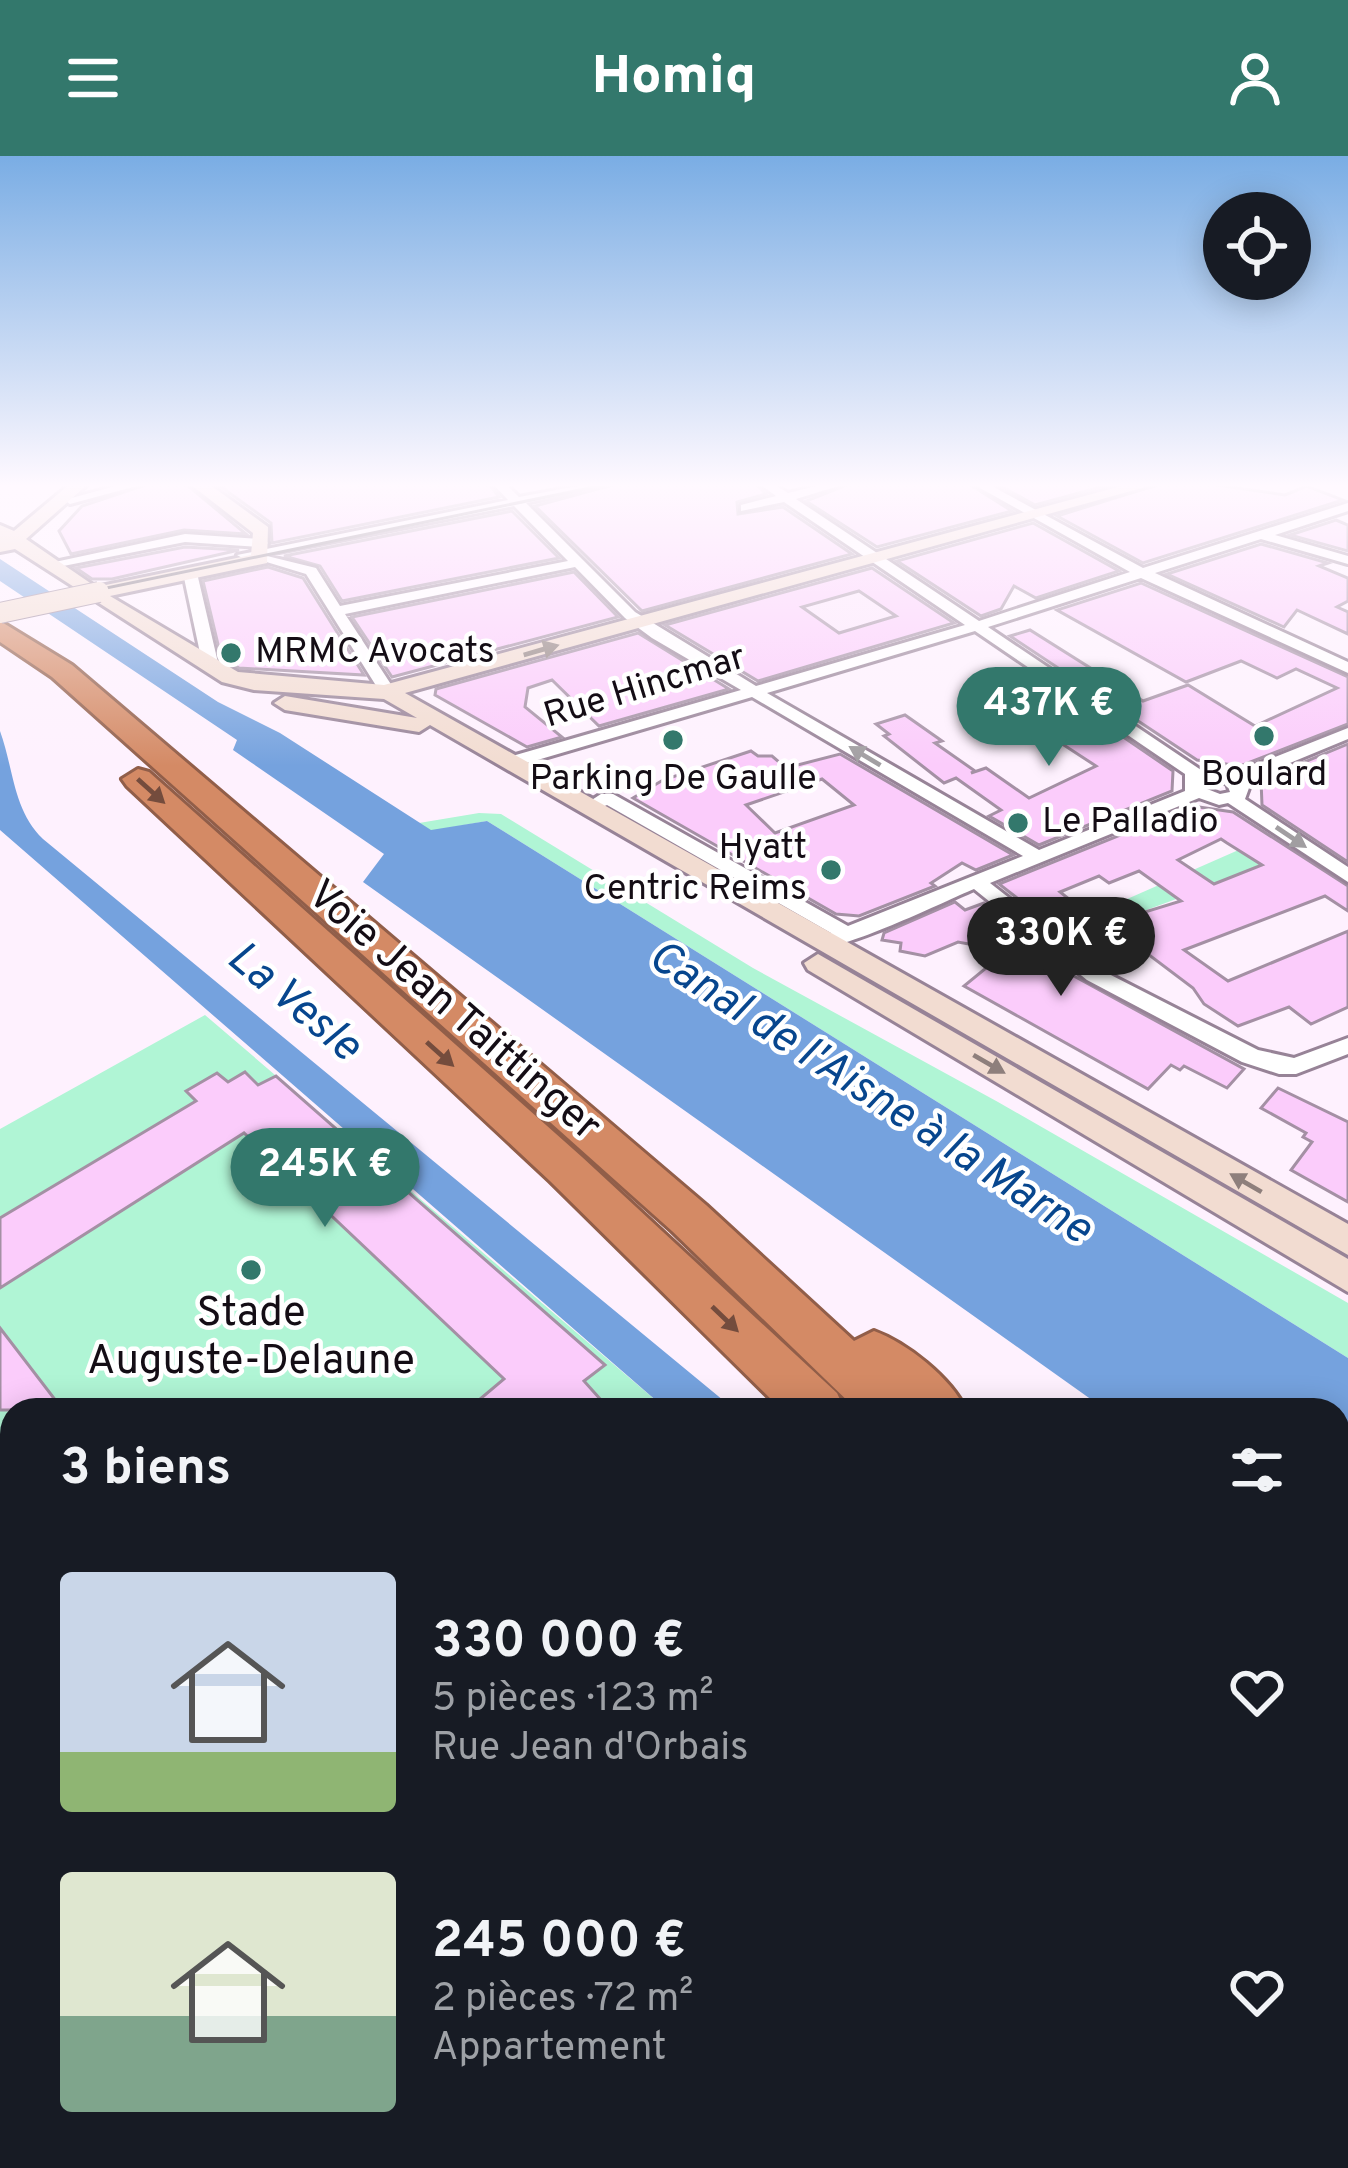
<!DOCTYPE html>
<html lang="fr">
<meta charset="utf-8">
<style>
body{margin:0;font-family:Overpass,sans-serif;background:#20242c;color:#f1f3f6;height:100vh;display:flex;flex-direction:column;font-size:45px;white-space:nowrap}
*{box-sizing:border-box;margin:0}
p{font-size:39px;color:#9ea1a6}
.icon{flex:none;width:66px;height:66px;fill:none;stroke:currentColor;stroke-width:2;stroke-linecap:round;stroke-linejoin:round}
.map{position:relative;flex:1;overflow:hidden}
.panel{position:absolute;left:0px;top:1242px;width:1350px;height:771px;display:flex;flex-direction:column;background:#171b24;border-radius:36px 36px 0 0;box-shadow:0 6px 30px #0003}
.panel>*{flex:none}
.fabs{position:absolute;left:1203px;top:36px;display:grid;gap:24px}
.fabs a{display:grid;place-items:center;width:108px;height:108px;border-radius:50%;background:#171b24;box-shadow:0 6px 30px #0003;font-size:60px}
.price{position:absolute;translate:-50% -102px;padding:0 27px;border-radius:42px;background:#33786c;color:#fff;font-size:39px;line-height:78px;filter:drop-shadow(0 3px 6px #0008)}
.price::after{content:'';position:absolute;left:50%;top:72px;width:36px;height:27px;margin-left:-18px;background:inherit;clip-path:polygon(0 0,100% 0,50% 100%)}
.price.active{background:#222;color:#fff}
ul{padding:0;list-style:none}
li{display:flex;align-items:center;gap:36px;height:300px;padding:0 60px}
li span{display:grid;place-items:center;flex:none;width:336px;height:240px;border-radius:12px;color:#555}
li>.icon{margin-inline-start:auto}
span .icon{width:144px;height:144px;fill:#fffc;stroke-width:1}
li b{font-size:51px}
h2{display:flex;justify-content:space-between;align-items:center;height:144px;padding:0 60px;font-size:51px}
header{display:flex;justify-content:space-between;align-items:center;height:156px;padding:0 60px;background:#33786c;color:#fff;font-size:54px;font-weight:800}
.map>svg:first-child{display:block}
.built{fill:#fce6fc}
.green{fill:#b0f5d5}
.water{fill:#75a2de}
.building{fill:#fbccfb;stroke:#a490a4;stroke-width:3;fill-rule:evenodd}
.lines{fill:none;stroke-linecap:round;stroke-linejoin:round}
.street-casing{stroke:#978397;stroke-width:6}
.secondary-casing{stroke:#978397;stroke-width:6}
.highway-casing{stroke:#915e49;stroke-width:6}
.street{fill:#fff;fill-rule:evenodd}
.secondary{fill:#f2dcd1;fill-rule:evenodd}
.highway{fill:#d48a65;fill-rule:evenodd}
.tram{stroke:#726872;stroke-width:3}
.secondary-bridge-casing{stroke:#978397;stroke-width:22;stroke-linecap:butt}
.secondary-bridge{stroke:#f2dcd1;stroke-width:20}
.oneway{fill:#8e7f7c}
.oneway2{fill:#a19ea1}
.oneway3{fill:#744c3d}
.poi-dot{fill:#33786c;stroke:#fff;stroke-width:4.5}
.labels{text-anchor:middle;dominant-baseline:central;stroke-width:9;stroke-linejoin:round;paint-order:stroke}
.far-poi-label{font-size:36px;fill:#140d15;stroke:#fff;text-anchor:start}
.far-street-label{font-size:36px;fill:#140d15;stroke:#fff}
.street-label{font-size:42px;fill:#140d15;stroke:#fff}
.poi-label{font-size:42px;fill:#140d15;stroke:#fff}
.water-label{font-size:45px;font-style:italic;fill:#07468e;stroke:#fff}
</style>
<header><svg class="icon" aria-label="menu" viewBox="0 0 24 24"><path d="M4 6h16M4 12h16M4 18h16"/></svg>Homiq<svg class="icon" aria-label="person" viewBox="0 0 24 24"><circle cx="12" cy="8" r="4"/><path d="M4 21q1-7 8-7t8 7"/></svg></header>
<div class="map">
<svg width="1348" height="2012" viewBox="0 0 1348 2012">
<rect width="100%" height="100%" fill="#fef1fe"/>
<!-- built -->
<polygon class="built" points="882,414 907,431 889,436 938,472 846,500 769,445"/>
<!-- green -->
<g class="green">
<polygon points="479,657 501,658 753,812 998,946 1348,1147 1348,1202 487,665 431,675 419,667"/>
<polygon points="1259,685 1285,703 1122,763 1116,776 1093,758"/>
<polygon points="205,859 667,1254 12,1254 12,1600 0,1577 0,973"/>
<polygon points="0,1685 12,1703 12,2001 185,2001 190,2012 0,2012"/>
</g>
<!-- water -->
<g class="water">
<polygon points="0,403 218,546 280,577 431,674 487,665 1348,1202 1348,1426 1338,1419 1338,1254 1106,1254 363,726 384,698 233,594 237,584 0,425"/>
<path d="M0,575C14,614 13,654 43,683L735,1254H667L0,674Z"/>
</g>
<!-- building -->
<g class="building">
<polygon points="148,328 186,328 246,378 184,374 71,398 59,375 82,350"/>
<polygon points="217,328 489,328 499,341 272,387 271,367"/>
<polygon points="616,328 756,328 766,338 737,346 738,358 783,351 852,398 642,455 535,350"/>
<polygon points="849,328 969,328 1012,355 877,391 806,345"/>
<polygon points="997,328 1112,328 1035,349"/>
<polygon points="1160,328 1210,328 1285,339 1307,330 1343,344 1143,407 1057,360"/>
<polygon points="512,355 559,402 342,445 320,410 284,400"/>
<polygon points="1336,364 1348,369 1348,395 1290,379"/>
<polygon points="1033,367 1119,415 1036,442 1014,430 1001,453 981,460 897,405"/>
<polygon points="1261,388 1328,407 1319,410 1348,422 1348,445 1337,451 1348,456 1348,478 1297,454 1284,471 1167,418"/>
<polygon points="185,391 239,394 112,423 92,423 76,412"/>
<polygon points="268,411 303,422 364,519 239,512 221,501 203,425"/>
<path d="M872,412L954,467L758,525L665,469ZM859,435L896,460L839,477L802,451Z"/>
<polygon points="574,416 618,461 392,521 352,461"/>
<polygon points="1141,427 1348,521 1348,568 1240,610 1197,604 1010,480 1030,474 1143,545 1188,529 1255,570 1337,532 1296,513 1277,522 1241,505 1186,526 1057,454"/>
<polygon points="638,477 729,533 599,570 552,524 528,532 525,551 562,581 527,591 435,539 436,533"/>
<polygon points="1056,535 1173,615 1172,635 1039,689 989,660 1001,654 956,622 944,627 884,580 889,578 876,568 905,559 942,585 935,587 975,615 971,617 986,612 1029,642 1096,610 1050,580 1030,583 991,557"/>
<polygon points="1348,588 1348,706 1262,649 1261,624"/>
<path d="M751,595L758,600H772L786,612L840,598L1013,699L976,714L962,707L931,727L935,730L859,760L836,758L633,642L663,624ZM822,623L854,649L775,677L746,649Z"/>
<path d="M1192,650L1233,656L1348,730V755L1325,740L1184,794L1228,825L1348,775V851L1311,868L1289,851L1238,870L1204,848L1193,832L1112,771L1122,763L1181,745L1139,715L1109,727L1099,720L1060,736L1089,759L1057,773L999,728ZM1221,683L1227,687L1262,709L1214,728L1178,704Z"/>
<polygon points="955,746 965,754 984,747 1031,785 1019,790 1244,913 1227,932 1184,910 1180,914 1171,909 1148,933 964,830 1007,795 958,786 925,800 900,795 901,787 882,784 884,777"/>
<polygon points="245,916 258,929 276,920 605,1209 584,1225 610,1254 467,1254 504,1223 244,977 0,1132 0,1062 196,945 186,935 217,917 228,926"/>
<polygon points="1278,932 1348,966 1348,1046 1291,1014 1312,986 1303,981 1306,977 1261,952"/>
<polygon points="0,1172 63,1254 0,1254"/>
</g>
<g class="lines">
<defs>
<g id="street">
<polygon points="123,328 144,328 70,348 64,344"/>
<path d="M493,328H506L519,341L588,328H612L526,347L635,456L756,530L965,469L784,346L741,355V349L776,340L760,328H774L788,337L825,328H845L796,343L979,465L1130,416L973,328H988L1143,412L1348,347V355L1275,379L1348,400V408L1261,383L1155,417L1348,506V517L1141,422L988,471L1201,614L1211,612L1232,618L1348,572V583L1244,626L1249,632L1245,643L1348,711V726L1228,647L1219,649L1199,642L990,727L1101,814L1258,894L1294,902L1348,882V898L1296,918H1279L1242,906L1087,824L974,733C943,746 845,794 819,791V781L831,777L607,649L590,656L581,651L601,638H613L848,770L1023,700L752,541L517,610H505V602L741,534L652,482L625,462L575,411L345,458L396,536L388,541L380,536L306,418L260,404L267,400L316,412L340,450L568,405L514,350L244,403L237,399L508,344ZM975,475L1185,618V635L1039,694L767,537ZM1210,622L1227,628L1230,636L1220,638L1202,631L1201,624Z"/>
<polygon points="185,378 261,383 268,387 261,391 185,386 48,413 41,409"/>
<polygon points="190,413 197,417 219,511 211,516 203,511 183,417"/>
<polygon points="238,2001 280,2001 285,2012 243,2012"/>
</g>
<g id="secondary">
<polygon points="70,328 88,328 26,383 96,431 251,399 253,377 190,328 209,328 268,371 267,407 110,440 238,516 384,529 1129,328 1156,328 405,537 1348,1068 1348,1099 430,569 419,576 285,554 274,547 285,540 417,562 384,543 254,534 222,526 15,393 0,396 0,369 14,375"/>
<polygon points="818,798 1348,1103 1348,1136 808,814 804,807"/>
</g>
<g id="highway">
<path d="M0,465L72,509L706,1049L854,1185L874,1175C907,1187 951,1222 966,1254H857L672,1075L52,521L0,486Z"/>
<polygon points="138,613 149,616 582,1001 837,1237 845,1254 782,1254 550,1025 127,630 122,623"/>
<polygon points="1338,1571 1348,1575 1348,1644 1338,1640"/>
<polygon points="1338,1677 1348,1681 1348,1756 1338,1752"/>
<polygon points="1338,1778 1348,1782 1348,1928 1338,1924"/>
</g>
</defs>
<!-- street casing -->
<use href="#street" class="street-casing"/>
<!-- secondary casing -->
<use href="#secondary" class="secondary-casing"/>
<!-- highway casing -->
<use href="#highway" class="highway-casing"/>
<!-- street -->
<use href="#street" class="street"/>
<!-- secondary -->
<use href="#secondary" class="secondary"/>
<!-- highway -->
<use href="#highway" class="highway"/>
<!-- tram -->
<polyline class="tram" points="0,454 609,328"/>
<defs>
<polyline id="secondary-bridge" points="0,457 99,436"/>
</defs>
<!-- secondary-bridge casing -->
<use href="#secondary-bridge" class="secondary-bridge-casing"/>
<!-- secondary-bridge -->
<use href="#secondary-bridge" class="secondary-bridge"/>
</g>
<!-- one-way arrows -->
<defs><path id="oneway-solid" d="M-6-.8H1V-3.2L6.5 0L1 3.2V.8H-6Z" transform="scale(3)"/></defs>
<g class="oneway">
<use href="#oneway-solid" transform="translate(541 494) rotate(-16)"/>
<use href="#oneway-solid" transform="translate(989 908) rotate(30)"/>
<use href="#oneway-solid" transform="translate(1246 1027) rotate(-150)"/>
</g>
<g class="oneway2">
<use href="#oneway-solid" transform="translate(865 600) rotate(-149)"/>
<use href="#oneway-solid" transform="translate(1291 681) rotate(34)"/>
</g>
<g class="oneway3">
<use href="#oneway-solid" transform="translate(151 635) rotate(42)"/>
<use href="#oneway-solid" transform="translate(440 898) rotate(42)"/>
<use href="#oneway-solid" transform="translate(725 1163) rotate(44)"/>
</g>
<!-- sky -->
<linearGradient id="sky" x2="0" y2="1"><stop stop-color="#7aade4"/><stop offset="0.54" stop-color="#fff9ff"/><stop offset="1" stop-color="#fff9ff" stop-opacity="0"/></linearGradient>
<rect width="1348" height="610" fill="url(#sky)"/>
<!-- markers -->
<g class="poi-dot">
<circle cx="231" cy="497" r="12"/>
<circle cx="1264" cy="580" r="12"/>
<circle cx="673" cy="584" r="12"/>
<circle cx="1018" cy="667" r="12"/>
<circle cx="831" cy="714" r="12"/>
<circle cx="251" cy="1114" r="12"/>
</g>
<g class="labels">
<!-- far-poi labels -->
<g class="far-poi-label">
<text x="255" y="497">MRMC Avocats</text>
<text x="1264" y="620" text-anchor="middle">Boulard</text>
<text x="673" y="624" text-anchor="middle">Parking De Gaulle</text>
<text x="1042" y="667">Le Palladio</text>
<text x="807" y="693" text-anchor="end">Hyatt<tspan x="807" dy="41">Centric Reims</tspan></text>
</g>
<!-- far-street labels -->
<g class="far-street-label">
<text transform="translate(645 532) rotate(-17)">Rue Hincmar</text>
</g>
<!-- street labels -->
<g class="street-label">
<text transform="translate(453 856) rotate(41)">Voie Jean Taittinger</text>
</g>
<!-- poi labels -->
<g class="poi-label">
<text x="251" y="1158">Stade<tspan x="251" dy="48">Auguste-Delaune</tspan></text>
</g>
<!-- water labels -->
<g class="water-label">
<text transform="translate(293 847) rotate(40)">La Vesle</text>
<text transform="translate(869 938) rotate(33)">Canal de l'Aisne à la Marne</text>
</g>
</g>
</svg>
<div class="fabs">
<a><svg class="icon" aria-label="locate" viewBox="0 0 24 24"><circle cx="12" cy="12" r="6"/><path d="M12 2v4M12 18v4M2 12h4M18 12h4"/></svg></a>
</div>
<b class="price" style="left:1049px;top:613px">437K €</b>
<b class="price active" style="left:1061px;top:843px">330K €</b>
<b class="price" style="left:325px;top:1074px">245K €</b>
<section class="panel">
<h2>3 biens<svg class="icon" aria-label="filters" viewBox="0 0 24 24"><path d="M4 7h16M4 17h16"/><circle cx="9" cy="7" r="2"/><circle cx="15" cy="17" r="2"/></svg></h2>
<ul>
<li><span style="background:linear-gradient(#c9d6e8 75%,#8fb573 0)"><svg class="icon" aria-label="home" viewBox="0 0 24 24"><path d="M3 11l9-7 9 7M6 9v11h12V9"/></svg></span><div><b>330 000 €</b><p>5 pièces · 123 m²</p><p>Rue Jean d'Orbais</p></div><svg class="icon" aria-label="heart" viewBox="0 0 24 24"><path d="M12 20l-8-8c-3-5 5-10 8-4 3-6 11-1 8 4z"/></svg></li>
<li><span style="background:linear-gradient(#dfe7d0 60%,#7fa58c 0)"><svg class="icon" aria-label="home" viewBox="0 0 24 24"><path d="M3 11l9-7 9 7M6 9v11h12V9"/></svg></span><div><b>245 000 €</b><p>2 pièces · 72 m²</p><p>Appartement</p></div><svg class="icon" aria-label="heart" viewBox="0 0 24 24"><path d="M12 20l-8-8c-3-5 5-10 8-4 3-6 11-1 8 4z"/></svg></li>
</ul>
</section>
</div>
